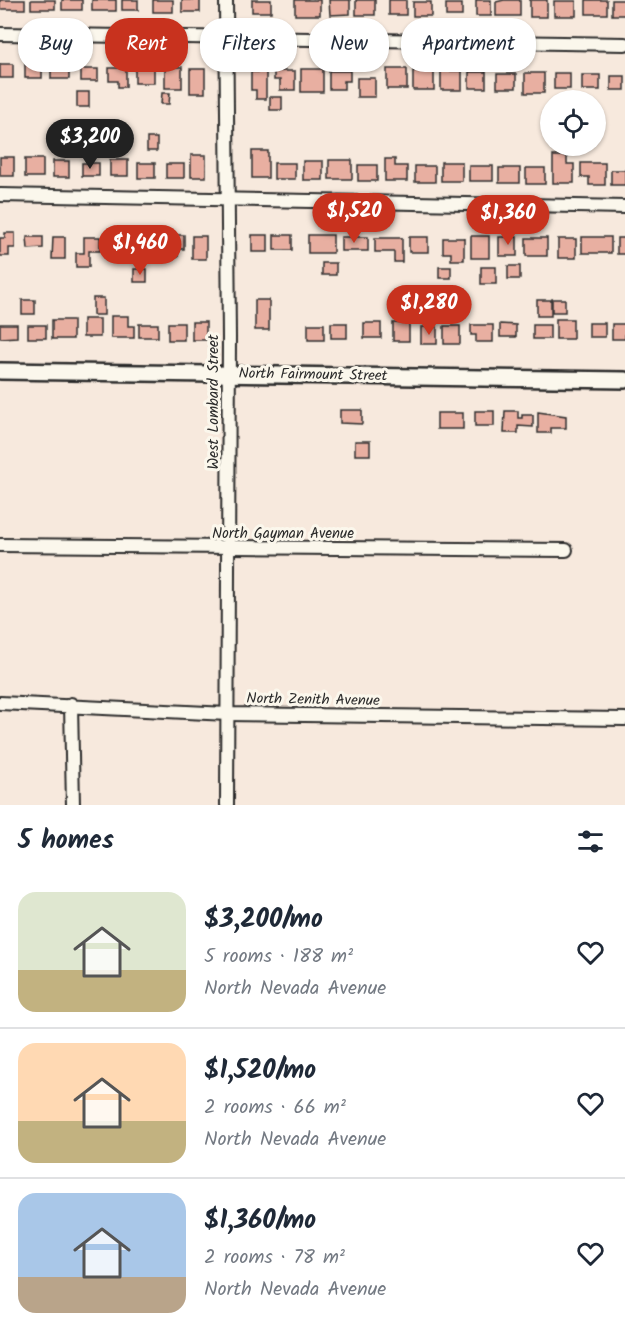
<!DOCTYPE html>
<meta charset="utf-8">
<style>
body{margin:0;font-family:Kalam,sans-serif;background:#f6f6f7;color:#1f2937;height:100vh;display:flex;flex-direction:column;font-size:22px;white-space:nowrap}
*{box-sizing:border-box;margin:0}
p{font-size:20px;color:#747a83}
.icon{flex:none;width:33px;height:33px;fill:none;stroke:currentColor;stroke-width:2;stroke-linecap:round;stroke-linejoin:round}
.map{position:relative;height:805px;overflow:hidden}
.details{display:flex;flex-direction:column;background:#fff;flex:1}
.details>*{flex:none}
.hud{position:absolute;left:18px;top:18px;width:590px;height:54px;display:flex;gap:12px}
.buttons{position:absolute;left:540px;top:90px;display:grid;gap:12px}
.buttons a{display:grid;place-items:center;width:66px;height:66px;border-radius:50%;background:#fff;box-shadow:0 2px 4px #0004;font-size:30px}
.price{position:absolute;translate:-50% -51px;padding:0 14px;border-radius:21px;background:#c8321e;color:#fff;font-size:20px;line-height:39px;filter:drop-shadow(0 2px 3px #0008)}
.price::after{content:'';position:absolute;left:50%;top:36px;width:18px;height:14px;margin-left:-9px;background:inherit;clip-path:polygon(0 0,100% 0,50% 100%)}
.price.selected{background:#222;color:#fff}
ul{padding:0;list-style:none}
li{display:flex;align-items:center;gap:18px;height:150px;padding:0 18px}
li+li{border-top:2px solid #e0e1e3}
li span{display:grid;place-items:center;flex:none;width:168px;height:120px;border-radius:18px;color:#555}
li>.icon{margin-inline-start:auto}
span .icon{width:72px;height:72px;fill:#fffc;stroke-width:1}
li b{font-size:26px}
h2{display:flex;justify-content:space-between;align-items:center;height:72px;padding:0 18px;font-size:26px}
.pill{padding:0 21px;border-radius:24px;background:#fff;box-shadow:0 2px 4px #0004;font-size:21px;line-height:54px}
.pill.selected{background:#c8321e;color:#fff}
.map>svg:first-child{display:block}
.building{fill:#e8afa1;stroke:#2b2b2b;stroke-width:1.5}
.lines{fill:none;stroke-linecap:round;stroke-linejoin:round}
.minor-casing{stroke:#2b2b2b;stroke-width:16}
.tertiary-casing{stroke:#2b2b2b;stroke-width:20}
.minor{stroke:#fbf7ec;stroke-width:12}
.tertiary{stroke:#fbf7ec;stroke-width:15}
.labels{text-anchor:middle;dominant-baseline:central;stroke-width:6;stroke-linejoin:round;paint-order:stroke}
.street-label{font-size:15px;fill:#2b2b2b;stroke:#fbf7ec}
</style>
<div class="map">
<svg width="625" height="805" viewBox="0 0 625 805">
<rect width="100%" height="100%" fill="#f7e9dd"/>
<filter id="ink" filterUnits="userSpaceOnUse"><feTurbulence type="fractalNoise" baseFrequency=".0167" numOctaves="2"/><feDisplacementMap in="SourceGraphic" scale="12" xChannelSelector="R" yChannelSelector="G"/><feConvolveMatrix kernelMatrix="1 2 1 2 8 2 1 2 1" color-interpolation-filters="sRGB"/></filter>
<g filter="url(#ink)">
<!-- building -->
<g class="building">
<rect x="0" y="0" width="25" height="9"/>
<rect x="31" y="0" width="24" height="9"/>
<rect x="62" y="0" width="20" height="10"/>
<rect x="92" y="0" width="24" height="11"/>
<rect x="122" y="0" width="16" height="10"/>
<rect x="153" y="0" width="20" height="12"/>
<rect x="182" y="0" width="18" height="12"/>
<rect x="252" y="0" width="19" height="12"/>
<rect x="295" y="0" width="25" height="15"/>
<polygon points="329,0 350,0 350,14 330,15"/>
<rect x="356" y="0" width="19" height="15"/>
<rect x="389" y="0" width="17" height="15"/>
<rect x="476" y="0" width="15" height="16"/>
<polygon points="504,0 520,0 520,16 496,16 496,2"/>
<rect x="530" y="0" width="17" height="17"/>
<rect x="586" y="0" width="21" height="14"/>
<rect x="612" y="0" width="13" height="15"/>
<rect x="554" y="1" width="22" height="15"/>
<rect x="413" y="2" width="18" height="14"/>
<rect x="446" y="4" width="16" height="12"/>
<rect x="25" y="63" width="17" height="15"/>
<rect x="0" y="64" width="13" height="14"/>
<rect x="51" y="64" width="18" height="15"/>
<rect x="135" y="67" width="19" height="16"/>
<rect x="165" y="67" width="17" height="21"/>
<polygon points="109,68 126,68 126,87 118,87 118,81 109,81"/>
<rect x="81" y="69" width="17" height="12"/>
<rect x="190" y="69" width="15" height="24"/>
<rect x="301" y="69" width="22" height="23"/>
<rect x="387" y="69" width="20" height="20"/>
<polygon points="274,71 295,71 295,90 280,90 280,80 274,80"/>
<polygon points="329,71 350,71 350,81 344,81 344,89 329,89"/>
<rect x="413" y="71" width="21" height="19"/>
<rect x="441" y="71" width="21" height="19"/>
<polygon points="251,72 266,72 266,99 256,99 256,90 251,90"/>
<rect x="469" y="72" width="17" height="16"/>
<rect x="525" y="73" width="19" height="20"/>
<rect x="554" y="73" width="16" height="16"/>
<rect x="497" y="74" width="19" height="14"/>
<rect x="582" y="75" width="18" height="15"/>
<rect x="611" y="76" width="14" height="14"/>
<rect x="357" y="78" width="18" height="19"/>
<rect x="77" y="92" width="12" height="15"/>
<polygon points="162,93 170,93 169,104 161,104"/>
<rect x="270" y="97" width="12" height="13"/>
<rect x="147" y="138" width="10" height="13"/>
<rect x="252" y="151" width="16" height="27"/>
<rect x="191" y="155" width="15" height="22"/>
<polygon points="553,156 567,156 567,164 574,164 574,183 553,183"/>
<rect x="0" y="157" width="14" height="19"/>
<rect x="25" y="159" width="18" height="18"/>
<polygon points="385,159 395,159 395,166 407,166 407,181 385,181"/>
<rect x="110" y="160" width="18" height="16"/>
<rect x="329" y="160" width="23" height="19"/>
<rect x="53" y="161" width="16" height="16"/>
<rect x="303" y="161" width="20" height="19"/>
<rect x="441" y="162" width="21" height="19"/>
<rect x="82" y="163" width="17" height="13"/>
<rect x="138" y="163" width="17" height="15"/>
<rect x="274" y="163" width="21" height="16"/>
<polygon points="581,163 605,163 605,185 589,185 589,177 581,177"/>
<rect x="166" y="164" width="18" height="14"/>
<rect x="358" y="165" width="19" height="16"/>
<rect x="415" y="166" width="20" height="16"/>
<rect x="469" y="166" width="24" height="15"/>
<rect x="499" y="168" width="21" height="15"/>
<rect x="526" y="168" width="19" height="16"/>
<rect x="611" y="170" width="14" height="15"/>
<polygon points="5,233 15,233 15,248 9,248 9,256 0,256 0,238 5,238"/>
<polygon points="165,235 184,235 184,249 178,249 178,257 165,257"/>
<rect x="252" y="235" width="16" height="17"/>
<rect x="274" y="235" width="18" height="15"/>
<rect x="308" y="235" width="25" height="18"/>
<rect x="192" y="236" width="14" height="23"/>
<rect x="471" y="236" width="18" height="22"/>
<polygon points="27,237 43,237 43,248 28,249"/>
<polygon points="53,237 65,237 65,259 52,259"/>
<polygon points="84,237 100,237 100,251 89,251 89,267 76,267 76,253 84,253"/>
<rect x="341" y="237" width="27" height="14"/>
<rect x="409" y="237" width="19" height="15"/>
<rect x="499" y="237" width="18" height="19"/>
<rect x="582" y="237" width="29" height="16"/>
<rect x="109" y="238" width="13" height="22"/>
<rect x="139" y="238" width="17" height="19"/>
<polygon points="375,238 402,238 402,262 394,262 394,252 375,252"/>
<polygon points="443,238 464,238 464,260 451,260 451,253 443,253"/>
<rect x="526" y="238" width="21" height="18"/>
<rect x="617" y="238" width="8" height="16"/>
<rect x="558" y="239" width="18" height="19"/>
<rect x="322" y="263" width="14" height="12"/>
<rect x="508" y="266" width="12" height="13"/>
<rect x="439" y="267" width="12" height="11"/>
<rect x="481" y="267" width="15" height="17"/>
<rect x="134" y="269" width="13" height="13"/>
<rect x="93" y="298" width="11" height="17"/>
<rect x="552" y="299" width="13" height="13"/>
<rect x="22" y="300" width="13" height="14"/>
<rect x="255" y="300" width="14" height="30"/>
<rect x="537" y="300" width="14" height="16"/>
<rect x="414" y="302" width="10" height="14"/>
<polygon points="111,316 128,316 128,326 134,326 134,338 111,338"/>
<rect x="83" y="319" width="17" height="18"/>
<rect x="556" y="319" width="17" height="20"/>
<rect x="52" y="320" width="21" height="19"/>
<rect x="192" y="322" width="14" height="18"/>
<rect x="168" y="323" width="16" height="17"/>
<rect x="331" y="323" width="16" height="15"/>
<rect x="364" y="323" width="17" height="15"/>
<rect x="393" y="323" width="16" height="18"/>
<rect x="589" y="323" width="16" height="14"/>
<polygon points="0,324 17,324 17,337 0,338"/>
<rect x="139" y="324" width="19" height="13"/>
<rect x="308" y="324" width="16" height="16"/>
<polygon points="500,324 516,325 516,337 500,337"/>
<rect x="612" y="324" width="13" height="15"/>
<rect x="28" y="325" width="18" height="13"/>
<polygon points="471,325 493,325 493,342 476,342 476,335 471,335"/>
<rect x="533" y="325" width="17" height="14"/>
<rect x="444" y="326" width="16" height="18"/>
<rect x="421" y="327" width="16" height="17"/>
<polygon points="340,410 362,410 362,424 340,423"/>
<rect x="475" y="411" width="19" height="15"/>
<polygon points="505,411 518,411 518,418 522,418 522,415 533,415 533,427 518,426 518,433 504,433"/>
<polygon points="538,412 566,416 566,428 551,428 551,433 538,433"/>
<rect x="437" y="413" width="26" height="16"/>
<rect x="355" y="441" width="15" height="14"/>
</g>
<g class="lines">
<defs>
<g id="minor">
<polyline points="226,0 229,337 227,805"/>
<polyline points="0,34 625,44"/>
<polyline points="0,195 625,207"/>
<polyline points="0,545 566,550"/>
<polyline points="0,703 228,714 625,719"/>
<polyline points="71,704 73,805"/>
</g>
<polyline id="tertiary" points="0,371 625,380"/>
</defs>
<!-- minor casing -->
<use href="#minor" class="minor-casing"/>
<!-- tertiary casing -->
<use href="#tertiary" class="tertiary-casing"/>
<!-- minor -->
<use href="#minor" class="minor"/>
<!-- tertiary -->
<use href="#tertiary" class="tertiary"/>
</g>
</g>
<g class="labels">
<!-- street labels -->
<g class="street-label">
<text transform="translate(313 375) rotate(1)">North Fairmount Street</text>
<text transform="translate(214 402) rotate(-90)">West Lombard Street</text>
<text x="283" y="534">North Gayman Avenue</text>
<text transform="translate(313 700) rotate(1)">North Zenith Avenue</text>
</g>
</g>
</svg>
<div class="buttons">
<a><svg class="icon" aria-label="locate" viewBox="0 0 24 24"><circle cx="12" cy="12" r="6"/><path d="M12 2v4M12 18v4M2 12h4M18 12h4"/></svg></a>
</div>
<b class="price selected" style="left:90px;top:170px">$3,200</b>
<b class="price" style="left:354px;top:244px">$1,520</b>
<b class="price" style="left:508px;top:246px">$1,360</b>
<b class="price" style="left:140px;top:276px">$1,460</b>
<b class="price" style="left:429px;top:336px">$1,280</b>
<div class="hud">
<a class="pill">Buy</a>
<a class="pill selected">Rent</a>
<a class="pill">Filters</a>
<a class="pill">New</a>
<a class="pill">Apartment</a>
</div>
</div>
<section class="details">
<h2>5 homes<svg class="icon" aria-label="filters" viewBox="0 0 24 24"><path d="M4 7h16M4 17h16"/><circle cx="9" cy="7" r="2"/><circle cx="15" cy="17" r="2"/></svg></h2>
<ul>
<li><span style="background:linear-gradient(#dfe7d0 65%,#c2b280 0)"><svg class="icon" aria-label="home" viewBox="0 0 24 24"><path d="M3 11l9-7 9 7M6 9v11h12V9"/></svg></span><div><b>$3,200/mo</b><p>5 rooms · 188 m²</p><p>North Nevada Avenue</p></div><svg class="icon" aria-label="heart" viewBox="0 0 24 24"><path d="M12 20l-8-8c-3-5 5-10 8-4 3-6 11-1 8 4z"/></svg></li>
<li><span style="background:linear-gradient(#ffd9b3 65%,#c2b280 0)"><svg class="icon" aria-label="home" viewBox="0 0 24 24"><path d="M3 11l9-7 9 7M6 9v11h12V9"/></svg></span><div><b>$1,520/mo</b><p>2 rooms · 66 m²</p><p>North Nevada Avenue</p></div><svg class="icon" aria-label="heart" viewBox="0 0 24 24"><path d="M12 20l-8-8c-3-5 5-10 8-4 3-6 11-1 8 4z"/></svg></li>
<li><span style="background:linear-gradient(#a9c7e8 70%,#b9a48a 0)"><svg class="icon" aria-label="home" viewBox="0 0 24 24"><path d="M3 11l9-7 9 7M6 9v11h12V9"/></svg></span><div><b>$1,360/mo</b><p>2 rooms · 78 m²</p><p>North Nevada Avenue</p></div><svg class="icon" aria-label="heart" viewBox="0 0 24 24"><path d="M12 20l-8-8c-3-5 5-10 8-4 3-6 11-1 8 4z"/></svg></li>
</ul>
</section>
